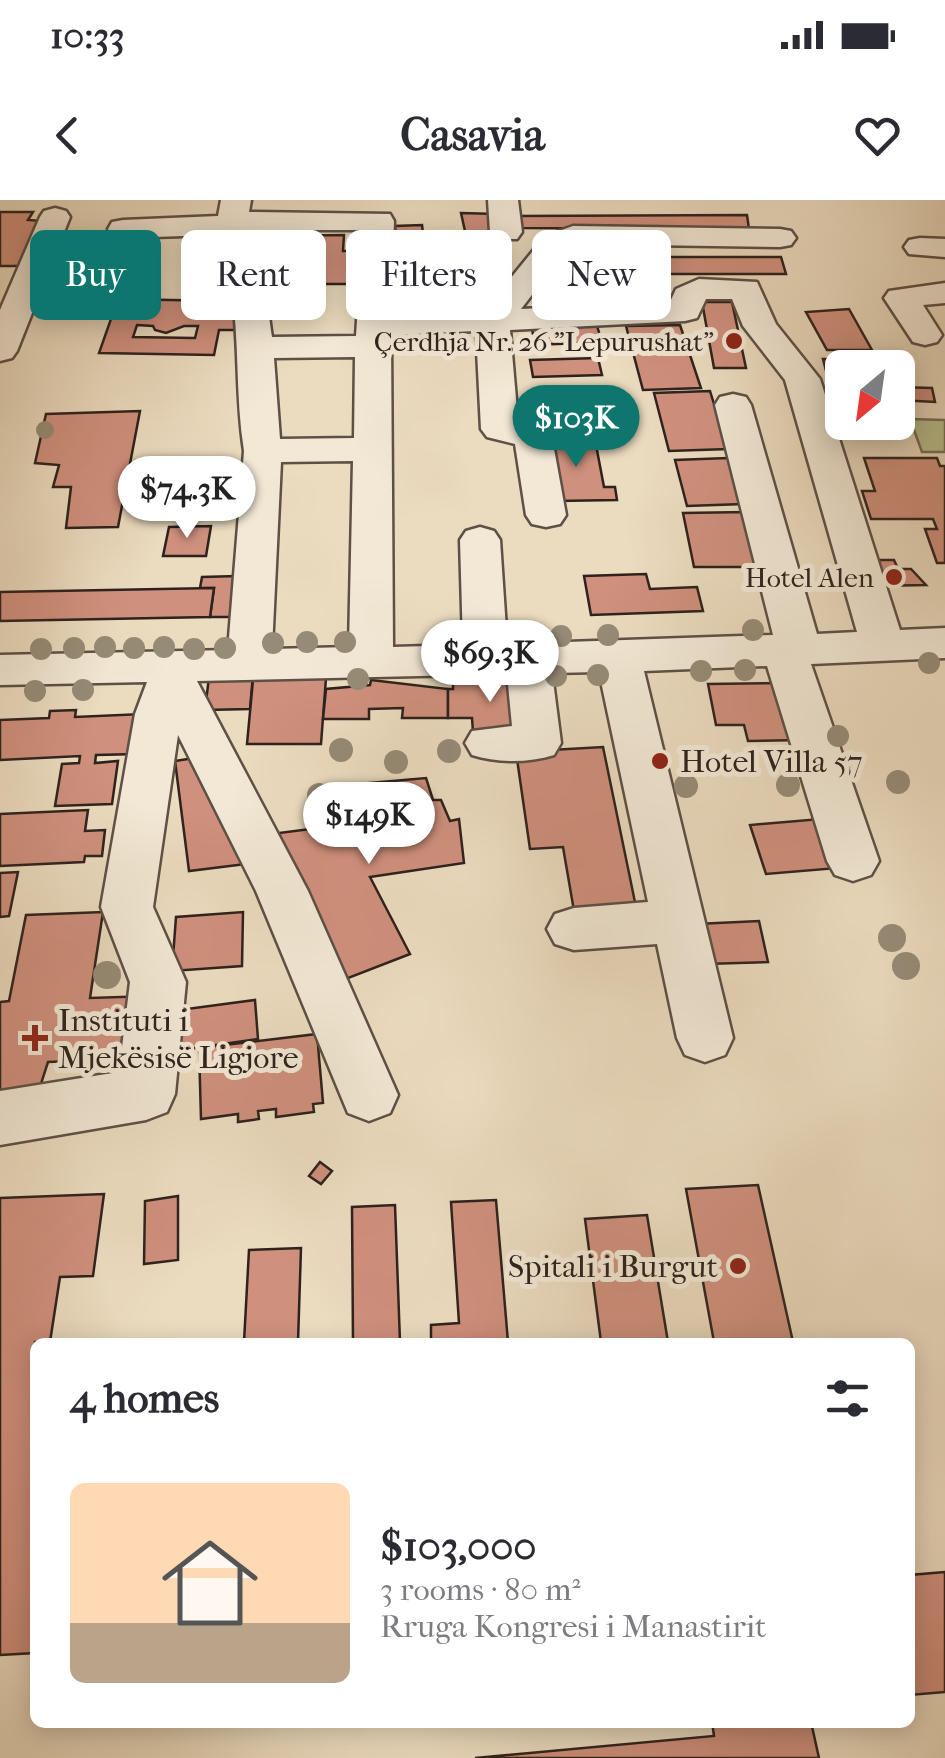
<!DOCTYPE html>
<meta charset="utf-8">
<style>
body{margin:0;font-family:"IM FELL French Canon",serif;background:#f7f7f7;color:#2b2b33;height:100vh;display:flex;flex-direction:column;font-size:38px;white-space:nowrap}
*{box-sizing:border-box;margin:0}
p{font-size:32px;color:#7c7c81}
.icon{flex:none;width:55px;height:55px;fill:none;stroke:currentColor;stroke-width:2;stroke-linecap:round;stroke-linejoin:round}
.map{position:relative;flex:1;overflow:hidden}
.drawer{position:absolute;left:30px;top:1138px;width:885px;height:390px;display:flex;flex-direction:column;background:#fff;border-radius:15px;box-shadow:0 5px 25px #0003}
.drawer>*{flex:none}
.hud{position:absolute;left:30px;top:30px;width:885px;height:90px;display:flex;gap:20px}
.needle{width:65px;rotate:209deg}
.controls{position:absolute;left:825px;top:150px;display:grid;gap:20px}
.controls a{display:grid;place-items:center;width:90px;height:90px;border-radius:15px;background:#fff;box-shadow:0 5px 25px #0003;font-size:50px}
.price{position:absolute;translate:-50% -85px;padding:0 22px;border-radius:35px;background:#fff;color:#222;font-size:32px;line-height:65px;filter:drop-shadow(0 2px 5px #0008)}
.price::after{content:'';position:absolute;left:50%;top:60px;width:30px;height:22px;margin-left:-15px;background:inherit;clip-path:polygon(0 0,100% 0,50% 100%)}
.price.active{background:#0f766e;color:#fff}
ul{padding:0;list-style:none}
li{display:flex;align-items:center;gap:30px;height:250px;padding:0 40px}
li span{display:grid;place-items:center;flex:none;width:280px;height:200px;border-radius:15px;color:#555}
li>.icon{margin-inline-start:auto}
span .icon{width:120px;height:120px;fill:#fffc;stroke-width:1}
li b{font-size:42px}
h2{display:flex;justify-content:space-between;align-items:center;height:120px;padding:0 40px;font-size:42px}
.chip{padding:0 35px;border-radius:15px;background:#fff;box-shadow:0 5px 25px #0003;font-size:35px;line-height:90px}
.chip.active{background:#0f766e;color:#fff}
.status{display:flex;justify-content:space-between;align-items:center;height:70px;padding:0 50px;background:#fff;direction:ltr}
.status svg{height:28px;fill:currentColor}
header{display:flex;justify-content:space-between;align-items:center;height:130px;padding:0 40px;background:#fff;font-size:45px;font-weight:700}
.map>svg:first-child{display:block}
.green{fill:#babf90;stroke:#747056;stroke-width:2.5}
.building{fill:#cf907d;stroke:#2e221d;stroke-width:2.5;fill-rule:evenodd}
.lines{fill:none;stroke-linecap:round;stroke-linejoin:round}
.minor-casing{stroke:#5d5046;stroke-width:5}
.minor{fill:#f2e8d5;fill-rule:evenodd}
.tree{fill:#968b76}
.poi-dot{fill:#8f2418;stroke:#f2e8d5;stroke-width:4}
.labels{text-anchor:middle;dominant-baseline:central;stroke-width:10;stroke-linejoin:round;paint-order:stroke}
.far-poi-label{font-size:28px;fill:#2e221d;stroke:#f2e8d5;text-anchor:end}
.poi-label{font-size:32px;fill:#2e221d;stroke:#f2e8d5;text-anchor:start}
</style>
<div class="status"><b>10:33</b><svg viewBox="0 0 49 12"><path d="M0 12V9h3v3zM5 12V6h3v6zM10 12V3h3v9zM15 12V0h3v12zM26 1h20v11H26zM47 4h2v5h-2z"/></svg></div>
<header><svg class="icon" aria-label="back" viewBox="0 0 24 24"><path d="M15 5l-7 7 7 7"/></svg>Casavia<svg class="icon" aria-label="heart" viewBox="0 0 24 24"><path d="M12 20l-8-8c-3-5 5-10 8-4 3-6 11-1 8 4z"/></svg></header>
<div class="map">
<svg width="945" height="1558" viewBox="0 0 945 1558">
<rect width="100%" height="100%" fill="#ebdbbf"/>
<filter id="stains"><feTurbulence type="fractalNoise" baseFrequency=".002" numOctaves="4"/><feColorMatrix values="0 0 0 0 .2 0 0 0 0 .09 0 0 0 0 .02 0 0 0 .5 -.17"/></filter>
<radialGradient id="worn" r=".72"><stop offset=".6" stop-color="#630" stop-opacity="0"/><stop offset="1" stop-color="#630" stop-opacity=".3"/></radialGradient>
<!-- green -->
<g class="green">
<polygon points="82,78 155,79 148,98 73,97"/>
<polygon points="910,219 945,220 945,252 922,252"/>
</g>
<!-- building -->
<g class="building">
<polygon points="0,12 33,12 28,20 43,21 27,47 35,47 29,66 0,66"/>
<polygon points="461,13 496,14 499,32 465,31"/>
<polygon points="747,15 749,29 517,28 517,16"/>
<polygon points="422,25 424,41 396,42 395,26"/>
<polygon points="344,35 343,51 366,51 364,84 319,84 323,52 245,53 248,36"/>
<polygon points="603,41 623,41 627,61 607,62"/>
<polygon points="443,56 444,79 402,80 402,57"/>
<polygon points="655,57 781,57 786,74 658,74"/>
<polygon points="509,60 511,78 478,79 477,61"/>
<polygon points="604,67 607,84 550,85 549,68"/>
<polygon points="457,79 459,117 393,118 393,80"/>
<path d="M118,99L223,101L220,113H236L234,130H219L214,155L99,153ZM137,125L153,126L155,130L166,133L184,126H198L195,138L133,137Z"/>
<polygon points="702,102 732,102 746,168 714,168"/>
<polygon points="849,109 872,150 827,150 806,112"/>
<polygon points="680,125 701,188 643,190 626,126"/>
<polygon points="597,126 602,142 535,145 532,129"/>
<polygon points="598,158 602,175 533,177 530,160"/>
<polygon points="823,159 874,160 876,168 842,168 842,190 831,190"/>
<polygon points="898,187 932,188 935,202 898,200"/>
<polygon points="710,191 728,249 669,251 654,193"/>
<polygon points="605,198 611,219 543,222 539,201"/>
<polygon points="140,211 118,327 66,328 71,287 53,287 59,265 35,263 46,214"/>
<polygon points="599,238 600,245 596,245 604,287 615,287 617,300 556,301 539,239"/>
<polygon points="728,258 743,304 687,306 675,260"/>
<polygon points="864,258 937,258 940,266 945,266 945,363 937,363 925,329 937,329 933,319 871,319 862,291 875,291"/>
<polygon points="747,312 760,367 694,367 683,313"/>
<polygon points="211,326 206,356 163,356 169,327"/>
<polygon points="864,360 894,360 898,369 911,369 926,385 873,386"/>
<polygon points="646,374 650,389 697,387 703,411 591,415 584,376"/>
<polygon points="237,376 232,417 210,417 214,388 200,388 202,377"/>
<polygon points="214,388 210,417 0,421 0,392"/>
<polygon points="253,475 250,509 205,510 209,477"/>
<polygon points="326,478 321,544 247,544 253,480"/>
<polygon points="371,480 448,489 448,518 402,518 403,508 369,509 369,519 323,519 326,489 370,485"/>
<polygon points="524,481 527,532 473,532 472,518 448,518 448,489 453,489 453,482"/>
<polygon points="785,483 801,540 748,541 744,525 716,525 708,484"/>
<polygon points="76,510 75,517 143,514 138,554 96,555 95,563 118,561 112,604 55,606 62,564 79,563 80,556 0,560 0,520 49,518 50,511"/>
<polygon points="603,547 636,707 574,711 563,647 530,649 516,552"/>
<polygon points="207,556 254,663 189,671 175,561"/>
<polygon points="426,578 433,600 441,600 450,621 459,619 464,663 370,677 410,754 338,782 279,633 342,625 337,586"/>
<polygon points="88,610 85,631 105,630 102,656 85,656 84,662 0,666 0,614"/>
<polygon points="832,618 850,667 766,674 750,625"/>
<polygon points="18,672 9,716 0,717 0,673"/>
<polygon points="103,712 90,798 151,796 143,858 48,862 39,890 0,903 0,802 9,801 26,715"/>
<polygon points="243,712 242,766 172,771 176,717"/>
<polygon points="759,721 768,762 705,764 697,724"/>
<polygon points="255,800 258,839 181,850 179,810"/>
<polygon points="317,834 323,903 313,904 314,912 276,917 276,909 258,911 259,919 238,922 238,914 201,919 199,848"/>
<polygon points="320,962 332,971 321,984 309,976"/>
<polygon points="758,985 793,1142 714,1142 686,989"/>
<polygon points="104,994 93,1076 60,1077 50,1142 35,1142 35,1453 0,1455 0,998"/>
<polygon points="178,996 178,1060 144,1064 145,1001"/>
<polygon points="496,1000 508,1142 431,1142 431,1125 459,1123 451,1002"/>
<polygon points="395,1005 400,1142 353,1142 352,1007"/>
<polygon points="647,1015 668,1142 601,1142 585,1019"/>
<polygon points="301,1048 298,1142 244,1142 249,1050"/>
<polygon points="945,1372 945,1492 910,1495 910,1375"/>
<polygon points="712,1522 811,1522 819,1558 475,1558 714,1536"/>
</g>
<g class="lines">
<defs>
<g id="minor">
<path d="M221,0H251L249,12L390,14L394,21L391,115L484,111L545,36L573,26L780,29L791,31L796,38L791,45L780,47L578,44L567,50L521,109L670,102L676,89L699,79L757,82L776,124L820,179L900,430L945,428V458L811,464L879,661L871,675L853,681L835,675L827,661L767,466L644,471L733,838L725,855L705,862L685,855L677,838L657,744L574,750L555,744L547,729L555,714L574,708L648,702L599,472L552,473L561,543L554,555C528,563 498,563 472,555L465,543L472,531L512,526L507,474L197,481L308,691L398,895L390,913L369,921L348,913L256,691L178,535L153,707L186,782L175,894L167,912L146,920L0,945V891L119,872L130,782L101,707L135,514L147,482L0,485V455L228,450L244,251C235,196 240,140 231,85C227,66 210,58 214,35L123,38L112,36L108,29L112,22L123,20L218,16ZM246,30H363L356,136L272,137C269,119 268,99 263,81C257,60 242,55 246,30ZM706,99H732L743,126L785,180L857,432L817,434L751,205L746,197L733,194L720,197L715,205L773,435L507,444L500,340L494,331L480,327L466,331L460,340L463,445L393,447L391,135L476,131L481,229L487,237L515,244L526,315L532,324L546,327L560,324L566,315L553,243L626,238L632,230L626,222L613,219L518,222L510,130L685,121L697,118ZM355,157L354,238L280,239L274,158ZM353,261L349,447L272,449L281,262Z"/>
<polygon points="488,0 518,0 522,32 517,39 495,39 490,32"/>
<polygon points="55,8 66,11 70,17 17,151 12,158 0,161 0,110 40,17 44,11"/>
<polygon points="920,38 945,39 945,57 909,54 904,47 909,40"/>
<polygon points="945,83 945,103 923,105 942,135 937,142 925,145 913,142 884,98 889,91"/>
</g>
</defs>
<!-- minor casing -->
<use href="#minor" class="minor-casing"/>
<!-- minor -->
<use href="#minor" class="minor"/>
</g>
<!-- trees -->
<g class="tree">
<circle cx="45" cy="230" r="9"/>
<circle cx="753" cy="430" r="11"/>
<circle cx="608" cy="435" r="11"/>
<circle cx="511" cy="436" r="11"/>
<circle cx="561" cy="436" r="11"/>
<circle cx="307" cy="442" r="11"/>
<circle cx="345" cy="442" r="11"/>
<circle cx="273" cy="443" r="11"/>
<circle cx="105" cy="447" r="11"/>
<circle cx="164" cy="447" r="11"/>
<circle cx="74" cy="448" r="11"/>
<circle cx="134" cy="448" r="11"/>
<circle cx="225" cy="448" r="11"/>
<circle cx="41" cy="449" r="11"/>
<circle cx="194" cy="449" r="11"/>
<circle cx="929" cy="463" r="11"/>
<circle cx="745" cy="470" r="11"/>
<circle cx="701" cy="471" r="11"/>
<circle cx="598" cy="475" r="11"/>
<circle cx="484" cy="476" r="11"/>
<circle cx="556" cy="476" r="11"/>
<circle cx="358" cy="479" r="11"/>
<circle cx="83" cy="490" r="11"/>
<circle cx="35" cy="491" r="11"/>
<circle cx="838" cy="536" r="11"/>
<circle cx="341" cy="550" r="12"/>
<circle cx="449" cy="551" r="12"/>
<circle cx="396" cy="562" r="12"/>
<circle cx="898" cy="582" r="12"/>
<circle cx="788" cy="585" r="12"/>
<circle cx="686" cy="586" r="12"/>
<circle cx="319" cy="595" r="12"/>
<circle cx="892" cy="738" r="14"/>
<circle cx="906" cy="766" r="14"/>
<circle cx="107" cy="775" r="14"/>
</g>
<!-- markers -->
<g class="poi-dot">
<circle cx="734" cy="141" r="10"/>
<circle cx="894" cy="377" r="10"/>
<circle cx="660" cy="561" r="10"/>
<path d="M30 823h10v10h10v10h-10v10h-10v-10h-10v-10h10z"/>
<circle cx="738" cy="1066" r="10"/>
</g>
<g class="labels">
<!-- far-poi labels -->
<g class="far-poi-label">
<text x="714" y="141">Çerdhja Nr. 26 "Lepurushat"</text>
<text x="874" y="377">Hotel Alen</text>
</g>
<!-- poi labels -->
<g class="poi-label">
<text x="680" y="561">Hotel Villa 57</text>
<text x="58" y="820">Instituti i<tspan x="58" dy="37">Mjekësisë Ligjore</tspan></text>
<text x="718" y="1066" text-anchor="end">Spitali i Burgut</text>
</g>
</g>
<rect width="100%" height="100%" filter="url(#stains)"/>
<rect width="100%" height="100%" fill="url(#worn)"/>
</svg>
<div class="controls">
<a><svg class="needle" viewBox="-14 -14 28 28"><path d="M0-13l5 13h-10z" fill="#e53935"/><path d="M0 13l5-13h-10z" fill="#7c7c81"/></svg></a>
</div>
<b class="price active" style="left:576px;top:270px">$103K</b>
<b class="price" style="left:187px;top:341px">$74.3K</b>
<b class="price" style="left:490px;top:505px">$69.3K</b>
<b class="price" style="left:369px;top:667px">$149K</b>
<div class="hud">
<a class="chip active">Buy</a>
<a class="chip">Rent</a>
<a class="chip">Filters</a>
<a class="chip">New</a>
</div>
<section class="drawer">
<h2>4 homes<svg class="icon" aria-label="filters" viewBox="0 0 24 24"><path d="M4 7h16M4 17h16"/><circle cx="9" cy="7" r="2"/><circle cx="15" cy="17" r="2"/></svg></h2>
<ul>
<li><span style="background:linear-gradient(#ffd9b3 70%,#b9a48a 0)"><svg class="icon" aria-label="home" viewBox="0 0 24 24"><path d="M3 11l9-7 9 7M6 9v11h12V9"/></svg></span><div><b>$103,000</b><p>3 rooms · 80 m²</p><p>Rruga Kongresi i Manastirit</p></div></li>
</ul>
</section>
</div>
